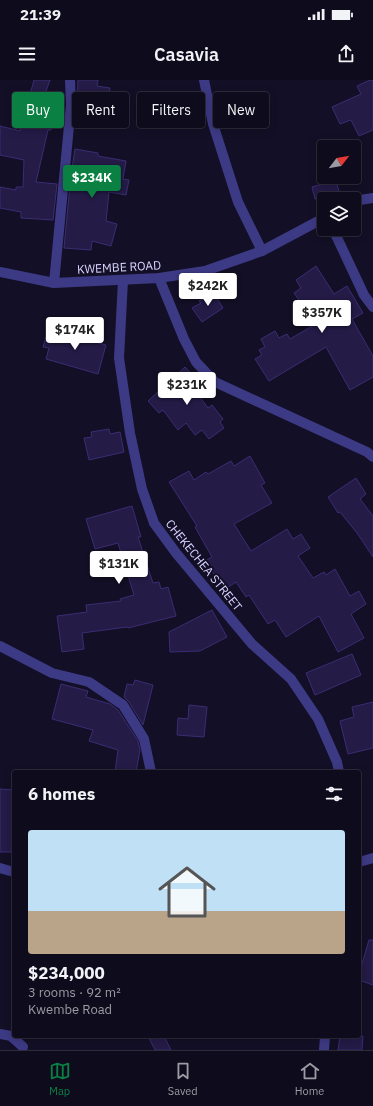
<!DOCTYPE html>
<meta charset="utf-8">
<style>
body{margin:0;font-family:"IBM Plex Sans",sans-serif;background:#1c1929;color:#f1f3f6;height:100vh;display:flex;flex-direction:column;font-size:15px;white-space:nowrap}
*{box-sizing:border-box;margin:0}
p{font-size:13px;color:#9b9ba3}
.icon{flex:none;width:22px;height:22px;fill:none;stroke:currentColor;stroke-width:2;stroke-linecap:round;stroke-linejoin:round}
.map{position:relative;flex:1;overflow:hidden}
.side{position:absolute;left:12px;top:690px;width:349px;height:268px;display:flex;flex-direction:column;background:#0e0b1c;border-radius:4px;box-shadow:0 2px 10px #0003,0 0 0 1px #2e2b3b}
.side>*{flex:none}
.hud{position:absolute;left:12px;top:12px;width:349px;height:36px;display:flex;gap:8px}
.needle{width:26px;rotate:59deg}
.buttons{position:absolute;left:317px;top:60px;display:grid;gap:8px}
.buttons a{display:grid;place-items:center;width:44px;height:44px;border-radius:4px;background:#0e0b1c;box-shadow:0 2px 10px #0003,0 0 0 1px #2e2b3b;font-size:20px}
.price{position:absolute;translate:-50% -34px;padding:0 9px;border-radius:4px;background:#fff;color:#222;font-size:13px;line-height:26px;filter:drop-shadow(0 1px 2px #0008)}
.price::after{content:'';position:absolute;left:50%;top:24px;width:12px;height:9px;margin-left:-6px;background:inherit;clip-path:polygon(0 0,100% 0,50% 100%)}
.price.selected{background:#0b8043;color:#fff}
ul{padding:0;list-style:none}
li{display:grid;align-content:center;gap:8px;height:212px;padding:0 16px}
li+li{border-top:1px solid #2e2b3b}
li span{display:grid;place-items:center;height:124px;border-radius:4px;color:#555}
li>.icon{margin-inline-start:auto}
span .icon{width:72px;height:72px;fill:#fffc;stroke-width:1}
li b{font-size:17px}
h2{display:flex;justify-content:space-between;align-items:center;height:48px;padding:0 16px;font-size:17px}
.pill{padding:0 14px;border-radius:4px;background:#0e0b1c;box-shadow:0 2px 10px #0003,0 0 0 1px #2e2b3b;font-size:14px;line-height:36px}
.pill.selected{background:#0b8043;color:#fff}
.status{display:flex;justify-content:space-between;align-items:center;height:28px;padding:0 20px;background:#0e0b1c;direction:ltr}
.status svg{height:11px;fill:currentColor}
header{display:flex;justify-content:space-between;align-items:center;height:52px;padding:0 16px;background:#0e0b1c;font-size:18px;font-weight:600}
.dock{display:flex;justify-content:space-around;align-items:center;height:56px;border-top:1px solid #2e2b3b;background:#0e0b1c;font-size:11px;color:#9b9ba3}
.dock a{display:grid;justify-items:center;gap:2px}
.dock .selected{color:#0b8043}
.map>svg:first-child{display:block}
.building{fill:#241b47;stroke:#3b2d73}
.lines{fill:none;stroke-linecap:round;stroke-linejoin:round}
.minor{stroke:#3d3a85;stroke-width:10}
.labels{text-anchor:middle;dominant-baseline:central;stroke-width:4;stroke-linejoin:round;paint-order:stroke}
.street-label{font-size:12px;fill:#d9d4ff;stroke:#130f26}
</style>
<div class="status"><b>21:39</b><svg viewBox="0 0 49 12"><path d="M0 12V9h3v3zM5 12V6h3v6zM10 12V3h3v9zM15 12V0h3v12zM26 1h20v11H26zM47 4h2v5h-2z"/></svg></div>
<header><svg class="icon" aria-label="menu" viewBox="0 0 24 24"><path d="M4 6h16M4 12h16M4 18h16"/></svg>Casavia<svg class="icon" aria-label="share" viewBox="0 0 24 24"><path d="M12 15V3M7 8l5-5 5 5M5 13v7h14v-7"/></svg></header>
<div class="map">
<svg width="373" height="970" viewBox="0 0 373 970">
<rect width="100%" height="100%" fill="#130f26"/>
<!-- building -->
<g class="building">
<polygon points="34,0 50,0 45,14 59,18 51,50 48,50 36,102 57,104 53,140 21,138 21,132 0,128 0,107 16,110 16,107 23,107 24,80 0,75 0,46 20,51"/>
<polygon points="78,0 98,0 97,6 110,8 105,35 77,30"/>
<polygon points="370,0 373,0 373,50 359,56 351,40 340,44 332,27 361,14 357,6"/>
<polygon points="75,69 98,73 98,76 126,81 123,99 129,100 126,115 109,112 106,141 117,144 111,166 92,161 91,170 64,168 71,95"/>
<polygon points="336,100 341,119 315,119 312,107"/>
<polygon points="316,186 334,214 347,206 363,233 352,239 373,276 373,297 350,310 326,267 269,301 255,279 262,275 259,270 265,267 261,259 275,251 279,258 287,254 290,259 314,245 305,231 306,230 294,213 301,208 296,200"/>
<polygon points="213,212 223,228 202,242 192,228 201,223 199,221"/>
<polygon points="62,250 95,260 95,262 106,265 98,294 46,279 49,268 43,267 47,253 60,257"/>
<polygon points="185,287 197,300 191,305 208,328 212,325 223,339 220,342 224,348 209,359 202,350 195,355 186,343 178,350 163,330 159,333 148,321"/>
<polygon points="109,349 110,354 120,352 124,372 89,380 84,358 92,357 91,352"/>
<polygon points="250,376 265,403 261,405 272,423 234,444 251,471 287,449 293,459 301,454 310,468 298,476 313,498 324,492 326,495 335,489 350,516 359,511 366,524 351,534 364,558 338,572 319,536 286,557 275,540 268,544 249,515 246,517 236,502 224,510 205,481 212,477 195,447 197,446 169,402 189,391 194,400 206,392 208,394 231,381 234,386"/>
<polygon points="356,398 366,414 360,419 373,436 373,477 357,453 340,432 338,433 328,417"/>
<polygon points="132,426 141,457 138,457 153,503 159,502 161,509 168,507 176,536 128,548 127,547 82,553 84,569 62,572 57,536 87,532 86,525 121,521 120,519 134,515 118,463 95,469 86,439"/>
<polygon points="212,530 227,557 200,571 170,572 169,552"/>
<polygon points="352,574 361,595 315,615 306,593"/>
<polygon points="135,600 153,605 143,645 129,622 124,617 127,604 133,605"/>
<polygon points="61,604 88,611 86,617 110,624 118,630 138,661 140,670 136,692 115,692 118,670 89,661 93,650 52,639"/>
<polygon points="373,622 373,668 348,674 340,641 354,637 352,627"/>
<polygon points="189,625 207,627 204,657 177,655 178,638 188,639"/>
<polygon points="0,709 14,710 14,734 11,772 0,772"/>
<polygon points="369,860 373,860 373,905 359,900 359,894"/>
<polygon points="148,956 164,956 171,970 155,970"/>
<polygon points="340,956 363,956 362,970 338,970"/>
</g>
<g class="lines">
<!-- minor -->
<g class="minor">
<polyline points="204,0 213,44 238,122 262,171"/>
<polyline points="354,123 360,120 373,118"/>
<polyline points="333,149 364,215 373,227"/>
<polyline points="0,192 54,203 159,198 205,191 262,171 324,138"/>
<polyline points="159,198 184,259 196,282 215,302 367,372 373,377"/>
<polyline points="123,200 119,278 130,353 142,409 154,443 176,473 252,564 291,599 318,639 337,682 339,692"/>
<polyline points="54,203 71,25 70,0"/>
<polyline points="0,566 52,593 89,602 123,625 144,659 151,692"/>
<polyline points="359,782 373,778"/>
<polyline points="0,788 14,792"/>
<polyline points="0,954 11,956 23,967"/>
<polyline points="324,970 325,956"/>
</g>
</g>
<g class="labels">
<!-- street labels -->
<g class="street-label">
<text transform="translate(119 187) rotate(-3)">KWEMBE ROAD</text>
<text transform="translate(204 485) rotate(51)">CHEKECHEA STREET</text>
</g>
</g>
</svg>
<div class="buttons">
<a><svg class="needle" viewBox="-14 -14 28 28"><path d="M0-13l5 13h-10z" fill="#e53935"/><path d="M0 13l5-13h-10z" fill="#9b9ba3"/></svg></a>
<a><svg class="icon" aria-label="layers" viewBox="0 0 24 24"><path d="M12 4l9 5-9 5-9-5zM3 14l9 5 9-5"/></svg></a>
</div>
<b class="price selected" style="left:92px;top:119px">$234K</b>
<b class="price" style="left:208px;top:227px">$242K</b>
<b class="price" style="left:322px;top:254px">$357K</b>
<b class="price" style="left:75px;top:271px">$174K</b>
<b class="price" style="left:187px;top:326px">$231K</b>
<b class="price" style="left:119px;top:505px">$131K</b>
<div class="hud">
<a class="pill selected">Buy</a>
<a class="pill">Rent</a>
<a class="pill">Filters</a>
<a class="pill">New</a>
</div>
<section class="side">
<h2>6 homes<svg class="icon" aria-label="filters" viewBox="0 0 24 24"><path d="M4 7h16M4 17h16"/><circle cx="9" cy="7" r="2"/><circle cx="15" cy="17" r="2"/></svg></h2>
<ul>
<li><span style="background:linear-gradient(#bfe0f5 65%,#b9a48a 0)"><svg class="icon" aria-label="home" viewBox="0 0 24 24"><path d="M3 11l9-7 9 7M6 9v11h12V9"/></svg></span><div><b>$234,000</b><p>3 rooms · 92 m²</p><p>Kwembe Road</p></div></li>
</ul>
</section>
</div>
<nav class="dock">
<a class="selected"><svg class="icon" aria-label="map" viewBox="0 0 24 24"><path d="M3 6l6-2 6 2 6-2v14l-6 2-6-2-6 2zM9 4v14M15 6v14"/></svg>Map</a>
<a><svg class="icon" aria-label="saved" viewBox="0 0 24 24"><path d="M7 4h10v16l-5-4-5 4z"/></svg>Saved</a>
<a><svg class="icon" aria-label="home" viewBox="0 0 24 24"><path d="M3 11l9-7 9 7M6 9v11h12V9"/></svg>Home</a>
</nav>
